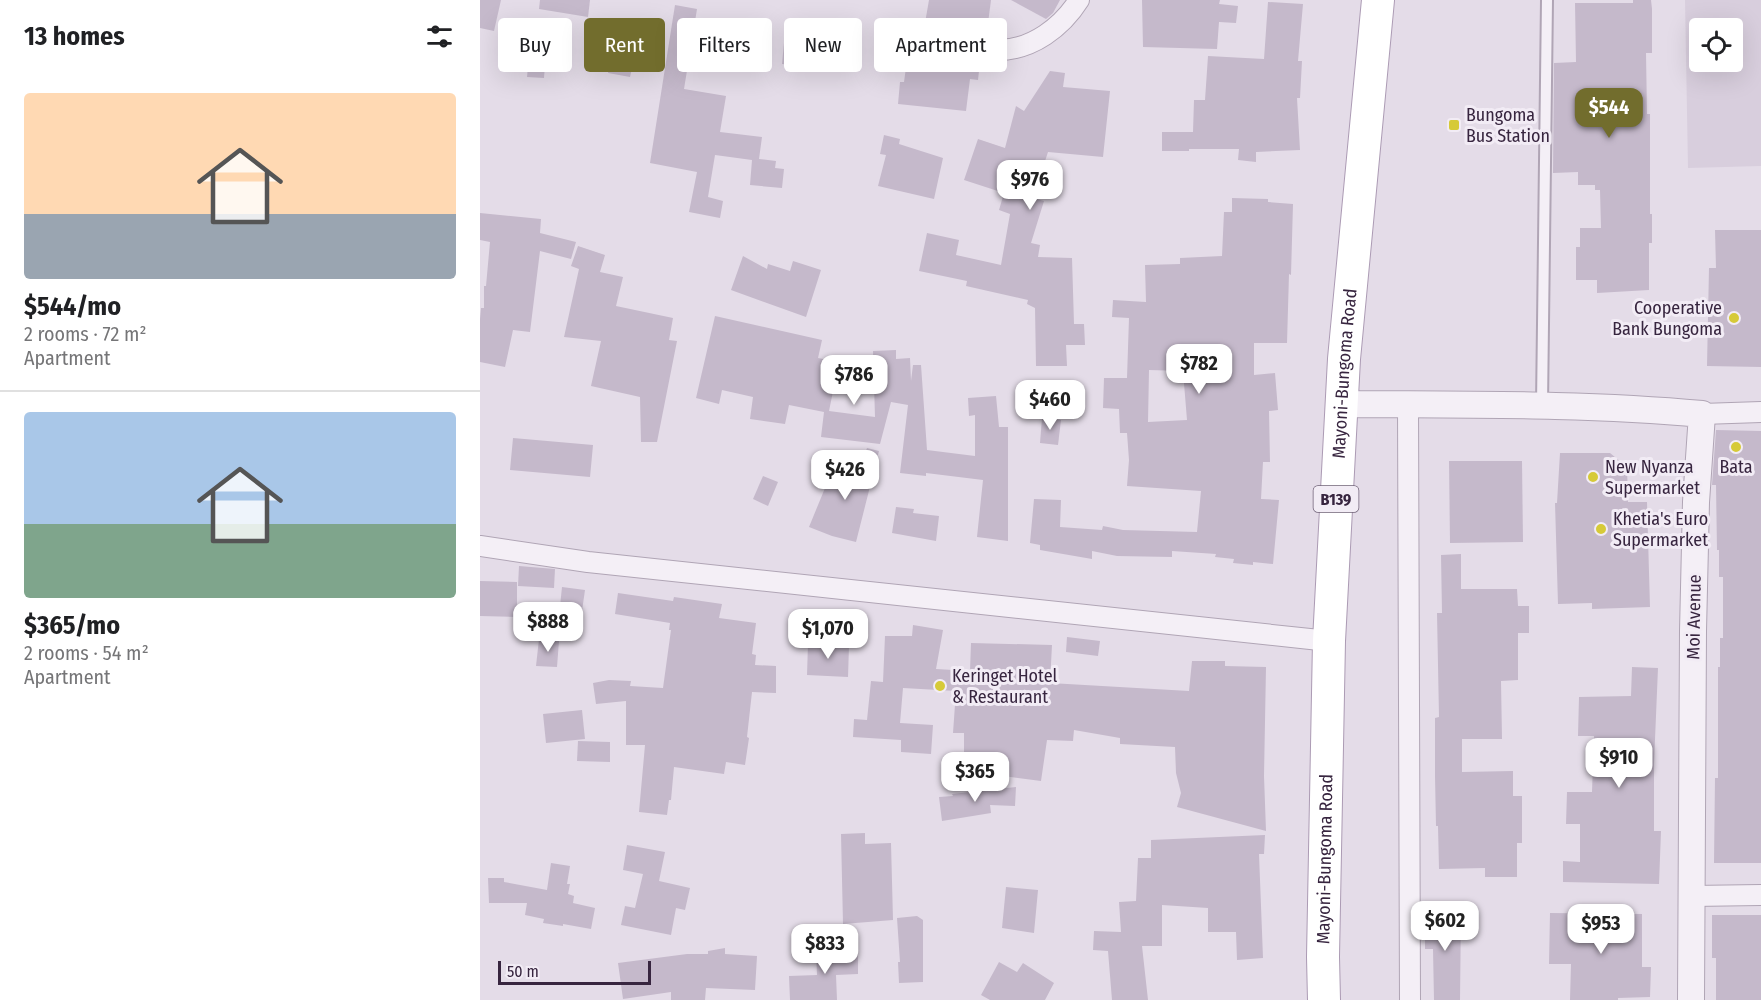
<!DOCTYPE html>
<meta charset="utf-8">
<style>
body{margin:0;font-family:"Fira Sans Condensed",sans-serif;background:#f2f2f2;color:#202124;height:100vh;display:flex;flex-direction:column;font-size:22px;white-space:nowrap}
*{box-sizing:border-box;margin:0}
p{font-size:20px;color:#757577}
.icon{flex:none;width:33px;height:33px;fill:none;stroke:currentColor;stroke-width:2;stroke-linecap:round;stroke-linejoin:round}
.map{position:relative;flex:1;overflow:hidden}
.details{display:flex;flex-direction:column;background:#fff;width:480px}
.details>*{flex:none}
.banner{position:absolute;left:18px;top:18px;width:570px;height:54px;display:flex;gap:12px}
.controls{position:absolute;left:1209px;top:18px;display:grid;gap:12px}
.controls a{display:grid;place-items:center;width:54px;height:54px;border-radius:6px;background:#fff;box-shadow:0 6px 24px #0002;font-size:30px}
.scale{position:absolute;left:18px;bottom:15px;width:153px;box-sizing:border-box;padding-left:6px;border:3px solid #37253f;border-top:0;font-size:16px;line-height:21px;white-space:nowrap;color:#37253f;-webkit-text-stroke:4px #f2ecf5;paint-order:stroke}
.price{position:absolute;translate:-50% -51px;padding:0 14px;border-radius:12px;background:#fff;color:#222;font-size:20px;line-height:39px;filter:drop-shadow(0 2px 3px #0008)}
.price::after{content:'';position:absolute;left:50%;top:36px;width:18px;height:14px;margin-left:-9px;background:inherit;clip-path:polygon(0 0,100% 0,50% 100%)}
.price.selected{background:#726d2d;color:#fff}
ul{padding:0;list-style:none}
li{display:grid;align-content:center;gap:12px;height:318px;padding:0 24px}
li+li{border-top:2px solid #e0e0e0}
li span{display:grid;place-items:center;height:186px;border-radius:6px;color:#555}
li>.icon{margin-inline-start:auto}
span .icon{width:108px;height:108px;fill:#fffc;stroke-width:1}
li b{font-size:26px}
h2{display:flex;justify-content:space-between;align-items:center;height:72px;padding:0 24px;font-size:26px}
.tag{padding:0 21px;border-radius:6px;background:#fff;box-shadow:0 6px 24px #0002;font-size:21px;line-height:54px}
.tag.selected{background:#726d2d;color:#fff}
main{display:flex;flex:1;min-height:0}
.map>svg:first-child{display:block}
.built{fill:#d8cedd;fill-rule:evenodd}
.building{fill:#c5b9cb;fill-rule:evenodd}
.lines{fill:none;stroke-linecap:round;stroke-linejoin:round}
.service-casing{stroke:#b0a5b5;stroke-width:14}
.minor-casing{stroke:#b0a5b5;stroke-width:22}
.tertiary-casing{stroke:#b0a5b5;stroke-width:28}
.primary-casing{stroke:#ac9bb4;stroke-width:34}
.service{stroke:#f4eff6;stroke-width:10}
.minor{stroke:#f4eff6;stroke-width:20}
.tertiary{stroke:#f4eff6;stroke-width:26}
.primary{stroke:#fff;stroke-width:32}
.poi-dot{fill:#d6ca38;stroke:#f2ecf5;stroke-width:2}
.labels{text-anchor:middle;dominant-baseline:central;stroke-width:6;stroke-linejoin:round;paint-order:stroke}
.shield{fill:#f2ecf5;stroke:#6f6176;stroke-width:1.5}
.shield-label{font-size:16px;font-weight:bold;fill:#37253f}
.poi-label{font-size:18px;fill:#37253f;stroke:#f2ecf5;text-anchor:start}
.street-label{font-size:18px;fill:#37253f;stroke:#f2ecf5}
</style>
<main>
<section class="details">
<h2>13 homes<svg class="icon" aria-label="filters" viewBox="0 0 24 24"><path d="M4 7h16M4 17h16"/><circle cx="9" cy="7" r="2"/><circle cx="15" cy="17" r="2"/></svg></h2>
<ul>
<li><span style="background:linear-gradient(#ffd9b3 65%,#9aa5b1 0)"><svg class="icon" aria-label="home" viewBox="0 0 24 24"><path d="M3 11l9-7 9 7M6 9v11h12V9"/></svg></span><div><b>$544/mo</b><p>2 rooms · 72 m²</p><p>Apartment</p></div></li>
<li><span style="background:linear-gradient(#a9c7e8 60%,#7fa58c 0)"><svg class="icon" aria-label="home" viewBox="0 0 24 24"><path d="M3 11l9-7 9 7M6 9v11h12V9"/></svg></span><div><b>$365/mo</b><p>2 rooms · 54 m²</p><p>Apartment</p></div></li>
</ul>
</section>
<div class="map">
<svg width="1281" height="1000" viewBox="0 0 1281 1000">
<rect width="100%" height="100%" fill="#e4dce8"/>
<!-- built -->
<path class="built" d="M1205,0H1281V166L1208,168ZM1220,28H1252V62H1220Z"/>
<!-- building -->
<g class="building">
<polygon points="0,0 21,0 14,31 0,28"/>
<polygon points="60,0 110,0 108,17 59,9"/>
<polygon points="449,0 511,0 507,31 480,29 445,23"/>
<polygon points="531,0 580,0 573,13 566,19"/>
<polygon points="662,0 740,0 739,4 758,6 756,23 739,22 737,49 663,47"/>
<polygon points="1153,0 1171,0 1172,9 1172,53 1166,53 1167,114 1170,114 1170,214 1172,214 1172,243 1169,243 1169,290 1117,293 1117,280 1096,280 1096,247 1100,247 1100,228 1121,228 1120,190 1115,190 1115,185 1098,185 1098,172 1073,173 1074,63 1096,62 1095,3 1153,3"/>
<polygon points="788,2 823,4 818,61 822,61 820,98 817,98 820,150 776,152 776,162 758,160 759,149 709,149 709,151 682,151 682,132 713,132 714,100 725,100 728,56 784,59"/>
<polygon points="195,5 217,9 204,89 246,96 240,132 282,137 279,159 296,161 295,168 304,169 302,188 270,185 272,160 235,155 228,197 243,201 240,218 209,212 217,172 170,163"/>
<polygon points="305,32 336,35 333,67 302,64"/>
<polygon points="51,36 67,36 64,78 47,77"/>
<polygon points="136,37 158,41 150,77 128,73"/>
<polygon points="428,53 500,62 498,80 490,79 486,111 418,104 420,82 424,82"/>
<polygon points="570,71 585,73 583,87 630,91 623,157 568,152 553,198 564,201 551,243 560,245 558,257 592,258 594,324 604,324 605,345 586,345 587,366 556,366 555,308 547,304 548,300 486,286 487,281 439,271 447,233 479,240 476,255 521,265 530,214 519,210 524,193 484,180 498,139 525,148 536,106 544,111"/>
<polygon points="404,135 420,139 419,144 463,158 454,199 398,186 406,155 400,154"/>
<path d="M752,198L788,199V202L813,204L811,275L809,274L807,343H774V375L795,373L798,410L789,411L790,462H783L781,499L799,500L793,564L773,562V565L753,563L754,559L735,557L736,554L692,551V557L637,556L612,551V559L560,550V545L550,543L554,499L581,500L580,527L622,530L623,526L643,530L717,532L721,491L647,486L649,460L647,433H640L639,409L623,408L624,378H647L649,318L632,317L633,300L666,302L665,265L700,264V258L742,256L744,212H752ZM669,370L703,371L707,420L668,422Z"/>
<polygon points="0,213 61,219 60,233 96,242 91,259 60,251 50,332 33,330 25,367 0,362 0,319 1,308 4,308 4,286 6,286 10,242 0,240"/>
<polygon points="1235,230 1281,230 1281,367 1227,366 1229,268 1236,268"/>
<polygon points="98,246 125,255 120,272 143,277 136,306 193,318 189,340 197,341 177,442 161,442 160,397 111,386 121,341 84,337 99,269 91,266"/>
<polygon points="263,256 287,269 288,264 310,271 313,261 341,270 326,317 251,290"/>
<polygon points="235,316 342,340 338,358 359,362 349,411 395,417 393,351 416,350 416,359 430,358 431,381 433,365 441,365 447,450 495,456 495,415 489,416 488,398 516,396 519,427 528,427 528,541 497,537 503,480 446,473 446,476 420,473 428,405 411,402 400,444 341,437 344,412 309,405 305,424 270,419 273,397 242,390 239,404 216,398"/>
<polygon points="562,418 581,420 578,445 560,443"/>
<polygon points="1236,430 1281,431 1281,863 1234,863 1235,778 1238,778 1238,667 1240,667 1240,638 1243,638 1243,577 1239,577 1239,550 1237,550 1236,485 1232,485"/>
<polygon points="33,438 113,445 110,477 30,470"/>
<polygon points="387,448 399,451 376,542 352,536 329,527 352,471 376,480"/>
<polygon points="1080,453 1130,453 1147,467 1148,502 1167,502 1170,607 1112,609 1112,603 1078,604 1075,503 1077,503"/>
<polygon points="969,461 1042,461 1043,542 970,543"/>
<polygon points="283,476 298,482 288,506 273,499"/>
<polygon points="416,507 434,509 433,513 459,516 456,541 412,533"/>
<polygon points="981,554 981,589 1037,589 1038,606 1049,606 1049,633 1038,633 1038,680 1021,681 1022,739 982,739 982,772 1033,771 1033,796 1042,796 1042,843 1037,843 1037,877 1005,877 1005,868 959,869 958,826 956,826 955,776 955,718 959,717 957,613 962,613 961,555"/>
<polygon points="39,566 75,569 74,588 38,586"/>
<polygon points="0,581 37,582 37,617 0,616"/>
<polygon points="82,587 105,590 101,618 79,616"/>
<polygon points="138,593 193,601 194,597 242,604 239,618 276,623 272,654 276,655 275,665 296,666 296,693 272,692 267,737 269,738 265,765 246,762 244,774 194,767 191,800 189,800 187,815 159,812 165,745 146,745 146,701 116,704 113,683 129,680 151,681 150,686 183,688 191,630 189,630 190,623 135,614"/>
<polygon points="433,625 463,630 456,669 490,671 491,643 572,645 570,683 709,691 712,661 745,661 745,666 786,667 784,776 786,831 697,807 701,793 696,773 695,747 640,744 640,738 594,730 593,741 567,740 561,781 523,776 524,757 484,756 484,733 473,733 476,691 423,688 420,723 453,725 451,754 421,752 421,740 373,737 374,719 387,720 391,681 403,682 405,636 432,636"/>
<polygon points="587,637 620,641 618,656 586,652"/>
<polygon points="59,639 79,641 77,667 56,666"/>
<polygon points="328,644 369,646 368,677 327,675"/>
<polygon points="1152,667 1178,668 1174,763 1174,831 1181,831 1179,884 1083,882 1083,861 1100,862 1100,824 1086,824 1087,792 1112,792 1114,736 1098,736 1099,697 1151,696"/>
<polygon points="102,710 105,739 66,743 63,714"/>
<polygon points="98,741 130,742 130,762 97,761"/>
<polygon points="536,787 535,806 510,805 511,813 462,821 459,797 473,796 472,794"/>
<polygon points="385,833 385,844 411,843 413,920 363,924 361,834"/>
<polygon points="785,835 784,854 779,854 783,958 757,960 756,932 728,932 728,908 682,905 682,946 662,946 668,1000 632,1000 628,951 613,950 614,931 641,932 639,902 656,901 658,858 671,858 671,840"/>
<polygon points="147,845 185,852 179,881 210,888 205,910 196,908 191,935 141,925 145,906 155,908 163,874 143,870"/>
<polygon points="71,863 90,866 87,884 90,884 88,894 94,896 93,903 115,908 111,929 83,924 83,926 63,923 64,919 45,915 47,903 9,903 8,878 24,878 24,882 67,890"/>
<polygon points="526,887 558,890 554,933 522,928"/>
<polygon points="945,910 981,910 980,1000 954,1000 953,949 945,949"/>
<polygon points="1070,913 1162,914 1162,967 1171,967 1170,997 1138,998 1138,1000 1090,1000 1091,964 1069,964"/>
<polygon points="1232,915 1281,915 1281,1000 1236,1000 1236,958 1232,958"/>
<polygon points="437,916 443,920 443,982 419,983 418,962 420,962 417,918"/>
<polygon points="378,947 378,974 356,975 357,1000 310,1000 309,976 337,975 336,950"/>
<polygon points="245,948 245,954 277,956 275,990 226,988 225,1000 191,1000 191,992 143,999 138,963 207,954 228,954 228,951"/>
<polygon points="519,962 537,972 543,963 574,983 565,1000 510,1000 501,995"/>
</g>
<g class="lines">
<defs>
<polyline id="service" points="1062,405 1067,0"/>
<g id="minor">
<path d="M471,44C486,46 503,49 518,50C552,50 582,27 599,0"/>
<polyline points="928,405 930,1000"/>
<polyline points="1222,414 1281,412"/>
<polyline points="0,546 108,562 849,641"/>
<polyline points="1212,896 1281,895"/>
</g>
<path id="tertiary" d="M861,404C981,405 1102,403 1222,414L1216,502L1213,631L1211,1000"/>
<g id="primary">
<path id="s1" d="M844,1000L843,957L849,641L864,359L898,0"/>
</g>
</defs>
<!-- service casing -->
<use href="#service" class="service-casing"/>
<!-- minor casing -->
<use href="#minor" class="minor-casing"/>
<!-- tertiary casing -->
<use href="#tertiary" class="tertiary-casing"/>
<!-- primary casing -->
<use href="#primary" class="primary-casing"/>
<!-- service -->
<use href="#service" class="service"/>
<!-- minor -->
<use href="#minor" class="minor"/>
<!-- tertiary -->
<use href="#tertiary" class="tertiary"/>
<!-- primary -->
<use href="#primary" class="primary"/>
</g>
<!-- markers -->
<g class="poi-dot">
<rect x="968" y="119" width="12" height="12" rx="3"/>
<circle cx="1254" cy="318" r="6"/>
<circle cx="1256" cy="447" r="6"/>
<circle cx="1113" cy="477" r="6"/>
<circle cx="1121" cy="529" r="6"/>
<circle cx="460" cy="686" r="6"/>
</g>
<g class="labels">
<!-- shield labels -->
<rect class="shield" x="833.5" y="486" width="45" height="26" rx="4.5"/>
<g class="shield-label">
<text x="856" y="499">B139</text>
</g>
<!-- poi labels -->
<g class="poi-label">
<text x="986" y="115">Bungoma<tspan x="986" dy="21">Bus Station</tspan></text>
<text x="1242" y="308" text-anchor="end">Cooperative<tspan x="1242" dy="21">Bank Bungoma</tspan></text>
<text x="1125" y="467">New Nyanza<tspan x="1125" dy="21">Supermarket</tspan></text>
<text x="1256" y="467" text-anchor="middle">Bata</text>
<text x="1133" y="519">Khetia's Euro<tspan x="1133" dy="21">Supermarket</tspan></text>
<text x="472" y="676">Keringet Hotel<tspan x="472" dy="21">&amp; Restaurant</tspan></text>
</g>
<!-- street labels -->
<g class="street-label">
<text stroke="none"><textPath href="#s1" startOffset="627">Mayoni-Bungoma Road</textPath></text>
<text transform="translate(1214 617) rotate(-89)">Moi Avenue</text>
<text stroke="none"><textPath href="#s1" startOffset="141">Mayoni-Bungoma Road</textPath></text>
</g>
</g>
</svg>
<div class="controls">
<a><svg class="icon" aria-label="locate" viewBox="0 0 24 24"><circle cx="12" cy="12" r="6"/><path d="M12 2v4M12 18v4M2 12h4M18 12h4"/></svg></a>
</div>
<div class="scale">50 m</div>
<b class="price selected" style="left:1129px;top:139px">$544</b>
<b class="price" style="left:550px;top:211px">$976</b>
<b class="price" style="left:719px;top:395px">$782</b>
<b class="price" style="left:374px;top:406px">$786</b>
<b class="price" style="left:570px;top:431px">$460</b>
<b class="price" style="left:365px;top:501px">$426</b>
<b class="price" style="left:68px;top:653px">$888</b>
<b class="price" style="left:348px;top:660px">$1,070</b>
<b class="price" style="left:1139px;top:789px">$910</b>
<b class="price" style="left:495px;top:803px">$365</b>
<b class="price" style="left:965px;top:952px">$602</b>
<b class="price" style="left:1121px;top:955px">$953</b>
<b class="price" style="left:345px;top:975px">$833</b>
<div class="banner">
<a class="tag">Buy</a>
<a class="tag selected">Rent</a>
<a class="tag">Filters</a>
<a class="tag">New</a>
<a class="tag">Apartment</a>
</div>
</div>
</main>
